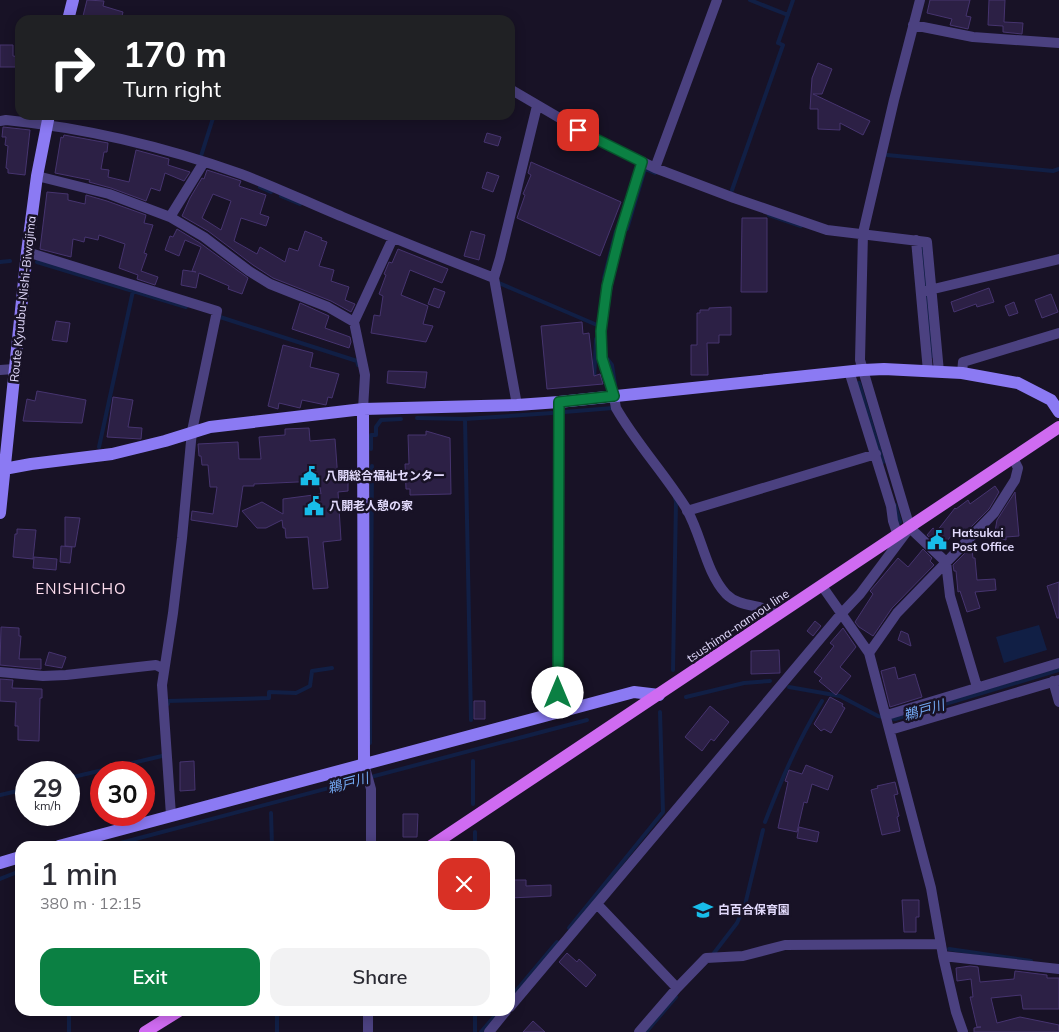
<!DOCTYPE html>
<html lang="en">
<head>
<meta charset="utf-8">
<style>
	body { margin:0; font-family:Mulish,"Noto Sans JP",sans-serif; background:#f2f2f3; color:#2b2b33; height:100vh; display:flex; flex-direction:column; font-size:19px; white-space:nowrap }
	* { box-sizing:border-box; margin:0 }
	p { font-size:16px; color:#7c7c81 }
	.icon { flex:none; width:28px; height:28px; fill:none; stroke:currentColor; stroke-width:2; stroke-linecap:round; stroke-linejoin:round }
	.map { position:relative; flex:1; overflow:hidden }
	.sheet { position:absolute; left:15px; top:841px; width:500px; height:175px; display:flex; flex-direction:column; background:#fff; border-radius:15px; box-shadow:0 2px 12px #0003 }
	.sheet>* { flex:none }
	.hud { position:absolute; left:15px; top:15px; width:500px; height:105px; border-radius:15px; box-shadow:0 2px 12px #0003; background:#202124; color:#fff; overflow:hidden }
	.speed { position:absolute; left:15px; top:761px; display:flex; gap:10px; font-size:25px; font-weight:700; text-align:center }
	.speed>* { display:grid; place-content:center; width:65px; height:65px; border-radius:50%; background:#fff; box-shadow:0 2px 12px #0003; line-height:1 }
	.speed small { font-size:12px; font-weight:400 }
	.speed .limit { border:8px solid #d22; background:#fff; color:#111 }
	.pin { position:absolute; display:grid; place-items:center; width:42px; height:42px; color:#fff; margin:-21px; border-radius:10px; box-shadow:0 2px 8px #0006 }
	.me { position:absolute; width:55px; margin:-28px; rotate:0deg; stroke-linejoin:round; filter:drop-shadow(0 0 4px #0008) }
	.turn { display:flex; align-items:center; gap:18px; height:105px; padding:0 25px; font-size:22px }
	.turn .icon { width:65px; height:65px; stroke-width:2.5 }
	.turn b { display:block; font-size:35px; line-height:42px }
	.round { display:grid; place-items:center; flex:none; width:52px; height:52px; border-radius:15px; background:#f2f2f3 }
	.headline { display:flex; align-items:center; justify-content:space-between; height:85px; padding:0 25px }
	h1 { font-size:30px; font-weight:600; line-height:38px }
	.button { display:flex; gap:10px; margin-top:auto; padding:10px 25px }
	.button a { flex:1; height:58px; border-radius:15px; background:#0b8043; color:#fff; font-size:20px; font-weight:600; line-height:58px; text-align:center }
	.button a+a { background:#f2f2f3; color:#2b2b33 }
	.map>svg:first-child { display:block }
</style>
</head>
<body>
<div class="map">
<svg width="1059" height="1032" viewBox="0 0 1059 1032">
	<rect width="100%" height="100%" fill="#181226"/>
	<!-- water -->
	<path fill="#111f45" d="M1039,625L1047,650L1004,663L996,637Z"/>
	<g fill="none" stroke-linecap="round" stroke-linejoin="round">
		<!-- stream -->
		<path stroke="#111f45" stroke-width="4" d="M750,0L788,15
			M887,155L1053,171L1059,169
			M201,156L214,115
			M260,187L271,192
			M732,190L783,45L778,43L793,0
			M281,196L300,204
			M769,215L801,226
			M627,229L645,169L655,173
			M922,246L926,287
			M0,262L10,261
			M37,262L186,307
			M604,278L616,231
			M499,283L597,325
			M926,294L932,356
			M220,317L357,361L358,365
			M605,356L612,365L615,384
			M594,380L596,339
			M859,383L883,462
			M564,412L613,408L614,410
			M417,418L465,419L552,413
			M465,419L471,720
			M99,447L133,291
			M371,449V435H376V427L381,420L401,419
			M895,505L900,522
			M673,670L676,501L675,498
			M789,687L840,696L878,716L895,719L1059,670
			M686,697L744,683L770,681
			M168,704V701L269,698V692L296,693L310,686L312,671L332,668
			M370,743L372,466
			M473,761V804
			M69,778L162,756
			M0,795L26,789
			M271,813L272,846
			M765,822C782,778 798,741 822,701
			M475,832V846
			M109,846L587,720
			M0,879L20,871
			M569,928L663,812L660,712
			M949,949L1031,961
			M714,953L737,923L745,905L763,830
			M510,998L557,942
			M277,1011V1032
			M475,1011V1032
			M69,1032V1011
			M481,1032L499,1011
			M646,1032L676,997"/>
	</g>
	<!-- building -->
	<path fill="#2c2045" stroke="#46346f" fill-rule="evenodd" d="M87,0L104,1L103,6L123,12L121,20H82Z
		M930,0H970L966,16L971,17L968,29L950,25L952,19L927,13Z
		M989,0H1005L1004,22L1023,23L1022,34L1003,32V26L988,25Z
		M0,45H13V56L20,57V67H0Z
		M818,63L832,69L822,94H813L870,121L863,135L840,123V130L818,129V109H810L812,78Z
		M3,127L30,130L25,175L8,173V169L6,168L8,146L5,145L6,137H2Z
		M487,133L501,137L498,146L484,142Z
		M64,135L108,143L107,152H104L101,169L109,170L108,177L129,182L136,150L169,159L168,165L190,172L184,181L165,173L160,191L151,188L146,201L111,188L89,182L90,180L55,173L61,137L63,138Z
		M531,162L621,202L600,256L517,218L525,195L523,194L531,175L528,173Z
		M207,170L241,181L239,186L266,195L260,214L269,217L266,226L241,218L234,241L257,254L260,247L285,262L289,248L298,251L305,231L322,238L321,240L327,242L319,266L334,270L331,281L349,287L345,300L355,304L351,312L331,301L273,278L253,265L208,231L182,216L190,198L202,178L204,179ZM213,194L231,201L221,230L202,218Z
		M487,172L499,176L493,192L482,188Z
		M47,192L68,194V200L85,204L86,195L107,201L146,215L144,223L153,225L144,253L147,254L141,271L158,277L155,285L137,279L138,275L119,268L125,244L99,235L98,240L85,237L84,242L73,239L71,257L40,249Z
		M742,218H767V292H741Z
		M177,229L200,243L248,278L242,294L228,289L229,286L199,273L196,288L181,285L183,270L196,272L192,271L201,247L185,240L179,256L165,250L170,236L173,237Z
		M471,231L485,235L479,260L464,256Z
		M398,249L448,269L442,283L410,270L401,295L428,306L423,324L433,326L426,342L371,333L374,315L380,316L383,296L379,294L386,275L384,274L389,262L392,263Z
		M434,288L445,292L439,308L428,304Z
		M989,288L994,302L977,307L976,304L954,312L951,302Z
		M1051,294L1058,312L1042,318L1035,300Z
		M1014,302L1018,313L1009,316L1005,306Z
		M300,303L329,316L325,328L350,337L351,342L349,348L292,329Z
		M731,307V335H719V343H707L708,375H691V345H697V313H700V310H709V308Z
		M56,321L70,323L67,342L52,340Z
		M582,322L583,334L589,333L594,376L600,374L603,384L547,389L541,326Z
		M283,345L313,353L310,367L339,374L332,398L328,397L326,405L302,400L300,408L279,403L278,409L268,406Z
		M388,371L427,372L425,388L387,383Z
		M37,391L86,400L82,423L23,421L27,399L35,401Z
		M113,397L133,400L128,427L142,428L141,439L107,437Z
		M309,428L310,441L335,439L338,480H348V491L338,492L341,540L323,542L328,588L313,589L308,537L286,538L285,528H283L282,520L266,528H257L242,511L262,502L283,514V499L321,494L319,481L254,484V486H243L237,527L191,520L192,511L213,514L217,487H210L208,465H202L201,456H199L198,444L238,442L239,459H261L259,437L285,435V429Z
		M426,431L450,438L451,494L410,495V489H406L405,464H409L408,435H426Z
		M995,486L999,492L989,509L964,534L957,529L941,548L927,535L933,528L937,531L955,508L956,509L968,500L970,504Z
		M1015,492L1019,536L1006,537V540L994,537L997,520Z
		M65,517L80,518L75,547L65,546Z
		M17,529L36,530L33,559L13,557L15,534H17Z
		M61,546L72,547L70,563L60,562Z
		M923,549L932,558L930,561L934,565L892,608L873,636L859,627L855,622L873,594L870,591L877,583L898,558L908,567Z
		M968,550H972L973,558H975L977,580L995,579L996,590L975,592L980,608L967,612L960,591L958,592L956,571H954L953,565Z
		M34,557L57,559L56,570L33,568Z
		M1059,582V618H1057L1047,586Z
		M815,621L821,626L813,636L807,631Z
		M1,627L19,628V636H21L19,659H41V669L0,665Z
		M843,628L856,647L840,667L851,676L836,695L819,681L822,678L814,672L834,646L830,643Z
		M901,631L908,634L911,646L898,640Z
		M779,650L780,673L751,674V651Z
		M49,652L66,657L62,668L45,665Z
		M895,667L898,679L915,674L922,697L890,707L881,671Z
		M0,679L13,680L12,688L42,689V698H40L39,741L18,740V726H15L16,702L0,701Z
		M830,697L843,704L842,706L845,708L831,733L824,729L821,731L814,724Z
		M474,701H485V719H474Z
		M710,706L729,722L714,741L711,739L702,751L685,737Z
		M194,761L195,790L180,791V762Z
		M806,765L833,776L828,790L812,784L807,803L804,802L797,832L778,828L788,782L785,781L789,770L802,774Z
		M895,782L898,794L894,795L899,816L897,817L900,831L882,835L871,790L878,788L877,786Z
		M403,814H418L417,837H403Z
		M799,827L819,832L817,842L797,838Z
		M510,880H526V886L551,885V896L510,898Z
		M902,900H919V917H916V932H904Z
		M567,953L577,962L579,959L596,975L586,987L559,962Z
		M970,966L978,967L980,982L1014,979L1015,971L1047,975V978H1059V1009H1023L1021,995L991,998L997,1023L1020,1017L1059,1025V1032H974V1028L981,1027H977L970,997H973L971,979L957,981L956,968Z
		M533,1021L545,1032H523Z"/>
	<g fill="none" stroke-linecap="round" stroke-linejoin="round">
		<!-- street -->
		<path stroke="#4b4180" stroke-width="10" d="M920,0L894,100L863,233L860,360L910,528L946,562L950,596L977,687
			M913,25L973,37L1059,43
			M510,89L592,137L655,168L734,198L827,230L927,242L939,372
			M0,121L6,120C86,128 165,147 241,174C276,187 309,203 343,217C393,238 443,258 494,278L517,405
			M642,162C627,210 610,259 604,310C602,322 600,333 601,345C602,366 613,386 616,408C636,443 665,474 686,508C702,535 705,571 726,594C741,609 763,603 778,615
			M655,168L717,0
			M37,176L109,194L170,217L204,237L249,271L270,284L328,307L354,322
			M170,217L204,162
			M916,240L928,371
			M27,252L217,311L192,431L182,538L173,613L162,685L171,815
			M494,278L500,258L537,106
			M921,292L1059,259
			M0,370L14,369
			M849,371L891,506L893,521L898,536
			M962,373L963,362L1059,333
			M363,409L365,375L354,322L393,238
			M687,511L876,454
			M822,586L869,653L931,888L943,956L956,1012L963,1032
			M869,653L897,613L994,513L1015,480L1018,468L1013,458
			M0,672L43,676L66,675L156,665L164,669
			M1053,681L1059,702
			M558,712L559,402
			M887,715L1059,663
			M890,730L1059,680
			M364,764L371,789V846
			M597,904L677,988
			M943,956L1059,969
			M510,1007L841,614L860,594L908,530
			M368,1032V1011
			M489,1032L506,1011
			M639,1032L677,988L706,958L743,956L785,945L941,944"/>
		<!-- secondary -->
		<path stroke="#8b7af3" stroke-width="12" d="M68,20L73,0
			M363,409L364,764
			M4,469L31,464L112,454L165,441L210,427L363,409L517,405L559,402L863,370L884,369L962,373L1018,383L1051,400L1059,412
			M0,513L27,252L37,176L49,115
			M59,846L634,692L659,695
			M0,863L20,857"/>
		<!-- primary -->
		<path stroke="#cf6bf1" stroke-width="12" d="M431,846L1059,427
			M145,1032L179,1011"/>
	</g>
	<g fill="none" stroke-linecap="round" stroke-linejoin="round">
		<defs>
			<path id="route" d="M558,693L559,402L614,396L602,358L601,331L607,286L621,230L642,162L578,130"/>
		</defs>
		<!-- route casing -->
		<use href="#route" stroke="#07532c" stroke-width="12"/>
		<!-- route -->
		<use href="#route" stroke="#0b8043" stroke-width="9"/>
	</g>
	<!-- icons -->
	<defs>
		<symbol id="civic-bare" viewBox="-9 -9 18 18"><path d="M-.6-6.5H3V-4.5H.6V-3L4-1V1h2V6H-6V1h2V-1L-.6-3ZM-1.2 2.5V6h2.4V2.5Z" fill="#18bce9" stroke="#181226" stroke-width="2.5" paint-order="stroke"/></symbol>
		<symbol id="school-bare" viewBox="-9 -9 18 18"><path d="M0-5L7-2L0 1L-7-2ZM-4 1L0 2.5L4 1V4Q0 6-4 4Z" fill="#18bce9" stroke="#181226" stroke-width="2.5" paint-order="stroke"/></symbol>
	</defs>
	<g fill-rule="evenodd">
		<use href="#civic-bare" x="296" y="462" width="28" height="28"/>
		<use href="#civic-bare" x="300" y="492" width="28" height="28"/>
		<use href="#civic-bare" x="923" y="526" width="28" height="28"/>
		<use href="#school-bare" x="689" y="896" width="28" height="28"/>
	</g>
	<g text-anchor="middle" stroke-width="5" stroke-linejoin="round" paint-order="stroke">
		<!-- street labels -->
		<g font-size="12" fill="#e2dafc" stroke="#181226">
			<text transform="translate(23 299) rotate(-84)" y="4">Route Kyuubu-Nishi-Biwajima</text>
			<text transform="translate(738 626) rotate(-34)" y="4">tsushima-nannou line</text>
		</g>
		<!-- poi labels -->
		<g font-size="12" font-weight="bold" fill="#e2dafc" stroke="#181226" text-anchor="start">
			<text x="325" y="480">八開総合福祉センター</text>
			<text x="329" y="510">八開老人憩の家</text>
			<text x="952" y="537">Hatsukai<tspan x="952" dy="14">Post Office</tspan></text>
			<text x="718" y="914">白百合保育園</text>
		</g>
		<!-- water labels -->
		<g font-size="14" font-style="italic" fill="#72a8f2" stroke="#181226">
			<text transform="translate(924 710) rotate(-16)" y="5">鵜戸川</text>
			<text transform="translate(348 783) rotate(-15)" y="5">鵜戸川</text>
		</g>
		<!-- quarter labels -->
		<g font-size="15" letter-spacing="1" fill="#fcdced" stroke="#181226">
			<text x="81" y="594">ENISHICHO</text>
		</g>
	</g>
</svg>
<div class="speed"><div>29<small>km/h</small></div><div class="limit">30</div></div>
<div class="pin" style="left:578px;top:130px;background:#d93025"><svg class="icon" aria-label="arrive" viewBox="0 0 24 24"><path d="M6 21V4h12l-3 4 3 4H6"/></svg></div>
<svg class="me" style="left:558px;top:693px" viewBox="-20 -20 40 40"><circle r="19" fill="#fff"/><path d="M0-13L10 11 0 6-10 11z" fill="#0b8043"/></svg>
<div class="hud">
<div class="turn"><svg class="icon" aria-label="right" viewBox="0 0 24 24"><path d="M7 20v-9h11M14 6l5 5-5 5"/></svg><div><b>170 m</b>Turn right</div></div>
</div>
<section class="sheet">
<div class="headline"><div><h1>1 min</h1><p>380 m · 12:15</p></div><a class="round" style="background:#d93025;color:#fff"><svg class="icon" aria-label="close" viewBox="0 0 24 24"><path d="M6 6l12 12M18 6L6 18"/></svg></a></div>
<div class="button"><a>Exit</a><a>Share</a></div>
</section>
</div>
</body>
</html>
